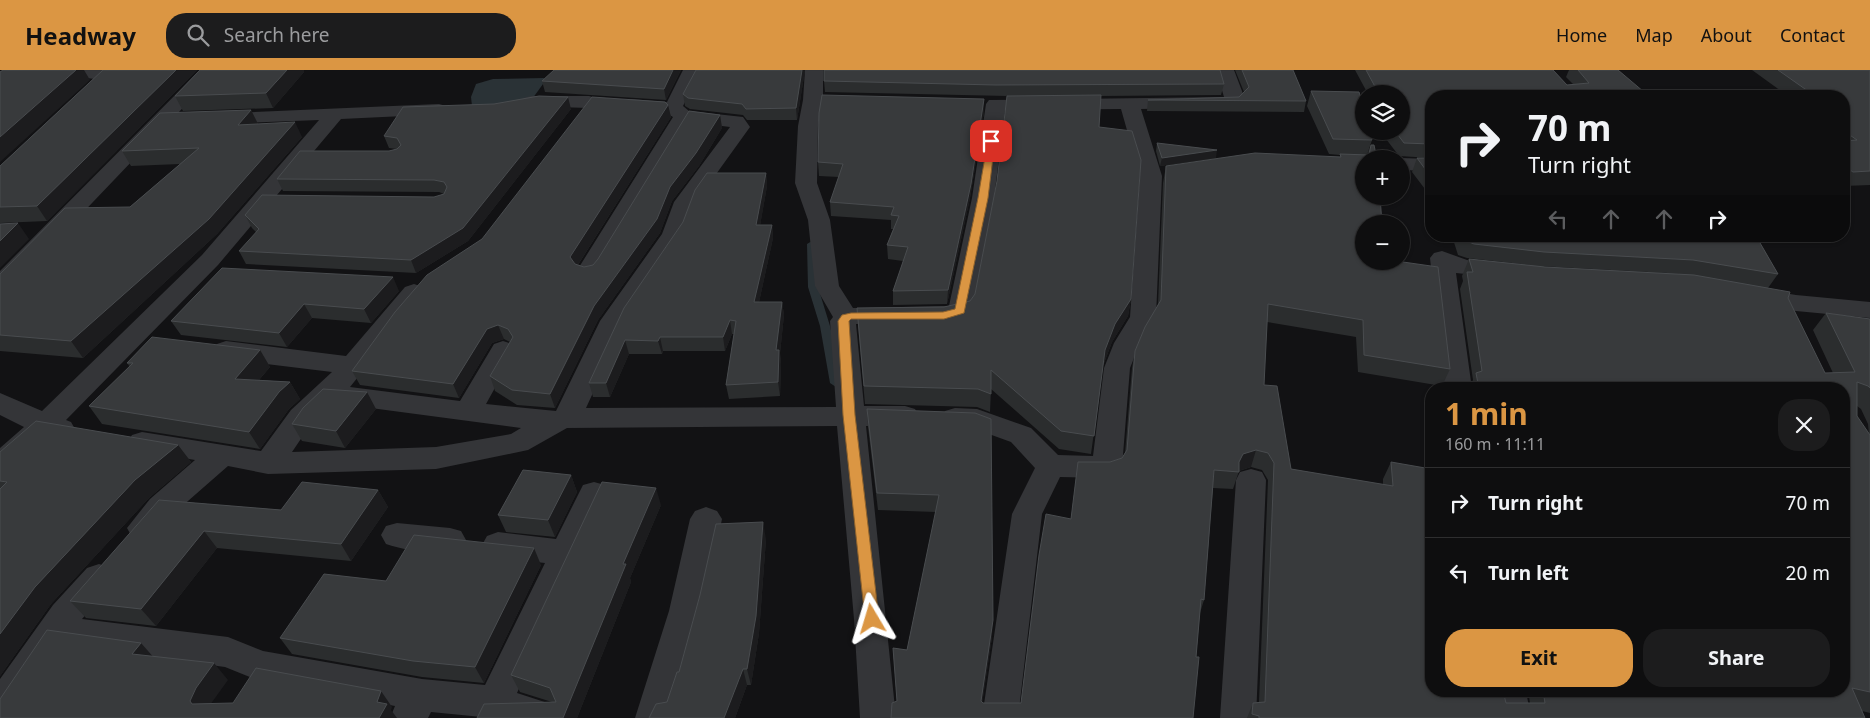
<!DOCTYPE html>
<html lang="en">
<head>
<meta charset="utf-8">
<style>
	body { margin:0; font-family:"Noto Sans",sans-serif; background:#1c1c1d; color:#f1f3f6; height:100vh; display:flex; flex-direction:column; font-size:19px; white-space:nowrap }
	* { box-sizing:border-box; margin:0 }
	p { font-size:16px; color:#9b9c9e }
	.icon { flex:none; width:28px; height:28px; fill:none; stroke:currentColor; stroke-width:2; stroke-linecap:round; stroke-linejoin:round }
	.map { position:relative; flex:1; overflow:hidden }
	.sheet { position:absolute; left:1425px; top:312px; width:425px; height:315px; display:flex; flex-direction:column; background:#0e0e0f; border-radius:20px; box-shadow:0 1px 4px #0004,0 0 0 1px #2e2e2f }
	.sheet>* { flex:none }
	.banner { position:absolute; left:1425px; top:20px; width:425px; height:152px; border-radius:20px; box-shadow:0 1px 4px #0004,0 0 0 1px #2e2e2f; background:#0e0e0f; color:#f1f3f6; overflow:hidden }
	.fabs { position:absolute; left:1355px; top:15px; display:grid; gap:10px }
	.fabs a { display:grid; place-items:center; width:55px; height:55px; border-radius:50%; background:#0e0e0f; box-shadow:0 1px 4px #0004,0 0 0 1px #2e2e2f; font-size:25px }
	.pin { position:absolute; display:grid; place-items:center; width:42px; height:42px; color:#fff; margin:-21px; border-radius:10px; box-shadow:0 2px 8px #0006 }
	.me { position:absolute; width:55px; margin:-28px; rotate:353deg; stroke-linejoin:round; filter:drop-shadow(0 0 4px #0008) }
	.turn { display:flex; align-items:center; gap:18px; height:105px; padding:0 20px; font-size:22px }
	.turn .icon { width:65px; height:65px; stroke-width:2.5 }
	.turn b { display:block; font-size:35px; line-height:42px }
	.lanes { display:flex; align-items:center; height:48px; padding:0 20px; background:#0003; justify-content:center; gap:25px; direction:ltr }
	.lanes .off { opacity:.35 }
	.round { display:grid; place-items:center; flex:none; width:52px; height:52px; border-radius:20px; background:#1c1c1d }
	.overview { display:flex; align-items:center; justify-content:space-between; height:85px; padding:0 20px }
	h1 { font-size:30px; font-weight:700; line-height:38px; color:#db9643 }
	.cta { display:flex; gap:10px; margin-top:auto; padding:10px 20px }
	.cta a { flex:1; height:58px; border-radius:20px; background:#db9643; color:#111; font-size:20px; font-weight:700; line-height:58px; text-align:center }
	.cta a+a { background:#1c1c1d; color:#f1f3f6 }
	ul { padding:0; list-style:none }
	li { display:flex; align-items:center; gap:15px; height:70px; padding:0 20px; border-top:1px solid #2e2e2f }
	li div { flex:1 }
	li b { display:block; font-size:19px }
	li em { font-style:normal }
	header { display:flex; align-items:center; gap:30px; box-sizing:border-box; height:70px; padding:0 25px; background:#db9643; color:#111 }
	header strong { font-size:24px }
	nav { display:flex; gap:28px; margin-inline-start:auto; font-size:18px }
	.search { width:350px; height:45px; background:#1c1c1d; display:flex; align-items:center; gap:12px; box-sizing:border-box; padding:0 18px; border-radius:20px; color:#9b9c9e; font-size:19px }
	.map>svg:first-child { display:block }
</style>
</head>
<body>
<header>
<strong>Headway</strong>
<div class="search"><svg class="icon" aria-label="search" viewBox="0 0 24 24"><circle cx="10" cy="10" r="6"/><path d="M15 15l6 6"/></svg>Search here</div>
<nav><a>Home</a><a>Map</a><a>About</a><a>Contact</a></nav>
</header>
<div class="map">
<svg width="1870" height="648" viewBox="0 0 1870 648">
	<rect width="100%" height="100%" fill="#121214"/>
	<!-- water -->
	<path fill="#2a3236" d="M544,8L543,14L530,32L472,36L471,27L476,14L493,9Z"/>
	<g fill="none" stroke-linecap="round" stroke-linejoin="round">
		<!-- stream -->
		<path fill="#2a3236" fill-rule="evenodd" d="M812,171L817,174L818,217L830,256L842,313L836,317L830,313L820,256L808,217L807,174Z"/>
		<!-- minor -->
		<path fill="#343538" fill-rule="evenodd" d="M46,0H110L113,10C105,22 92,37 77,33L74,29L95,9L49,4Z
			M200,0H219L9,220L0,222V201Z
			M683,0H701L683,36L689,41L743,47L750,57L696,132L684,164L626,251L586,338L836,337L830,251L833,247L815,216L808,150L795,113L798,56L803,30L805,0H823V30L818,56L817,113L830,150L839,216L853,238L949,236L972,128L986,34L989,30L1224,27L1216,0H1234L1245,29L1235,37L1141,39L1162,106L1156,247L1140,273L1130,298L1122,397L1117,405L1107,408L1060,407L1042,444L1018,648H982L1012,444L1035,398L1011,372L975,359L945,355L941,348L945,341L955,338L977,339L1031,358L1058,385L1093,386L1104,298L1114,273L1130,247L1140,106L1121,39L1005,40L994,128L973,241L969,247L944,253L856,254L864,336H905L915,339L919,346L915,353L905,356H866L896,648H860L854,549L837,356L567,358L528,380L436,399L268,404L228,396L172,445L154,467L143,470L132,467L127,458L150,429L195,390L132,379L128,372L132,365L142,362L261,381L291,340L332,302L226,289L217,286L213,280L217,274L226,271L346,286L405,217L414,214L423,217L426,222L350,317L460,331L494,274L503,271L512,274L516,280L486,334L556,341L600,251L662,164L674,132L730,57L690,52L596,207L588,209L580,207L576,202L673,47C661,38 639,43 624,39L621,35L624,31L631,29L667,32ZM333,333L521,358L511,364L436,377L292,382L311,354Z
			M531,26H589L596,28L599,32L596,36L589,38L524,36L521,32L524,28Z
			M439,34L446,36L449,40L446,44L341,49L218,195L66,350L71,352L75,359L71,366L61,369L50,366L10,402L0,405V378L24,357L0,345V323L42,341L202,185L319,50L217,54L210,52L207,48L210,44Z
			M1401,88L1431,89V101L1401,100V89H1397Z
			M1442,181L1467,190L1512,196L1516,201L1512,206L1504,208L1456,203L1472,319H1444L1430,188L1434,183Z
			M1755,218L1796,225L1870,232V248L1796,241L1746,231L1743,226L1746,221Z
			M1251,399L1262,402L1266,410L1256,648H1220L1236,410L1240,402Z
			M594,412L605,415L609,423L517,623L557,636L562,648H492L431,642L428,648H390L395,636L260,611L225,597L63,575L15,648H0V609L53,535L87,498L99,494L111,498L115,507L111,516L82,549L228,567L263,581L422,609L485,615L545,493L498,488L487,484L482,475L487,466L498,462L556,469L583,415Z
			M706,437L717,441L722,449L703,541L671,648H635L669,541L690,449L695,441Z
			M397,453L450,458L461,461L466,470L461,479C440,486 407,481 386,474L381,465L386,456Z
			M1490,621H1526L1531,648H1495Z"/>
	</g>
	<!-- wall -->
	<path fill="#2b2d2e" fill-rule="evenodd" d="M103,0H197L47,151L0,153V96Z
		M200,0H304V2L273,38L183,41L175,26Z
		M681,0L666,30L545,22L542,11Z
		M696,0H805L797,50H747L743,45L690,39L685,36L683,24Z
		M1235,0H1293L1306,31L1304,42L1147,41L1148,30L1239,27L1244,22Z
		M1355,0H1553L1567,15L1573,14L1566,7L1569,0H1618L1648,26H1431V88L1399,86L1380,61H1401V24H1368Z
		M1752,0H1870V115L1844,116V26H1788Z
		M824,11L1224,14L1221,25L1101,26L1099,57L1131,229L1128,246L1112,272L1103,296L1091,384L1059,379L991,319L990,342L977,337L865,334L858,256L970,231L975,224L997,111L1007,26L825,22Z
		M1311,21L1362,33L1364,28V61L1372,70L1367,85L1371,75L1364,126H1382L1381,130L1364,154L1450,299L1442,316L1358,302L1356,267L1267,252L1264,315L1291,399L1383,415V409L1391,392L1506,633H1530L1528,621H1844V319H1469L1473,310L1460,219L1463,211L1462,206L1469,189L1530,195L1467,188L1458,185L1452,166H1756L1778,204L1768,218L1788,228L1825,303H1833L1813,260L1826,243L1870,249V643L1862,641L1865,648H1247L1253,633L1259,632L1268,410L1262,400L1251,397L1239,401L1233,419L1213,418L1204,530L1200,543L1196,587L1193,648L897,631L893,578L907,580L936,442L878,440L868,357L867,339L975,343L992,567L982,633H1021L1071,449L1078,392H1110L1122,388L1125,383L1132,298L1135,281L1158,234L1163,113L1166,96L1340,87V85L1329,84L1307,36ZM1538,196L1686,204L1545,197ZM1857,336L1861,339L1868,354L1869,364L1857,346Z
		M984,29V42L970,128L947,234L893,235V221L903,191L888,189L887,175L893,159H891V150L831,146L830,132L839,107L819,106L818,92Z
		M668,35L671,47L578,195L584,197L593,195L720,45L722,58L699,96L672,131L660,163L598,250L555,338L517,335L495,321L490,306L510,272L504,269L492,273L459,328L360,315L352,301L482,169Z
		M571,39L468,171L416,203L246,194L239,181L257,163L252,158L245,145L434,127L444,124L439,122L283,121L277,109L397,79L389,78L384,66Z
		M251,40L258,54L302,67L217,164L83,288L0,281V204L130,137L180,94L131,96L122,81Z
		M1157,73L1216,88L1160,96L1156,81Z
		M1417,88L1431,89V127L1412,102Z
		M766,103L767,116L760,155H772L773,168L759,232H782L784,245L780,283L781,294L780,326L729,329L726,315L734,264H732L725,281H663L662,284H629L610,327H593L589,313Z
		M399,221L371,253L312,248L287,277L181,265L171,251Z
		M260,280L270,297L259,310L290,312L300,329L289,339L260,379L102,354L89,336L130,297L127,293Z
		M376,339L345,378L302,371L292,354Z
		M178,375L191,392L149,428L51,534L0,606V382Z
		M571,405L577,422L555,467L506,462L498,445Z
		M378,420L388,437L351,491L217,478L156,556L86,548L70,531L159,430L281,440Z
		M661,435L630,508L631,512L577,648L552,632L520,622L511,605Z
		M766,469L759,563L751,615H747L735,648H649L667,632L679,602Z
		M541,495L484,613L422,607L292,584L280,568L386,511Z"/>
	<!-- shaded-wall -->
	<path fill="#1c1c1e" d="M76,0H84L90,10L0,92V67Z
		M176,0H197L47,151L37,136Z
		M287,0H304V2L273,38L266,23Z
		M673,0H681L666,30L664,19Z
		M802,0H805L797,50L796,38Z
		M568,27L571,39L468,171L416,203L411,190Z
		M984,29V42L970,128L947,234L948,220Z
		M668,35L671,47L574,201L570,187Z
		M251,40L258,54L238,55Z
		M720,45L722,58L699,96L672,131L660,163L598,250L555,338L550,324L594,236L670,117Z
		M295,52L302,67L217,164L83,288L71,271Z
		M1217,80L1216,88L1160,96L1162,88Z
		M766,103L767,116L758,168L756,155Z
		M18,153L29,169L0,198V171Z
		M772,155L773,168L756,246L754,232Z
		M393,207L399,221L371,253L364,239Z
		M1131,229L1128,246L1112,272L1102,298L1105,280L1115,254Z
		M782,232L784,245L780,283L781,294L780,326L778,312L776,280Z
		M304,234L312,248L287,277L279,263Z
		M730,250L732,264L725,281L723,267Z
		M498,255L504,269L492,273L459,328L453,314L487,259Z
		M660,267L663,281L662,284L658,271Z
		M625,270L629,284L610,327L606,313Z
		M260,280L270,297L245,326L235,309Z
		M290,312L300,329L289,339L260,379L249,362L279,322Z
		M367,322L376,339L345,378L336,361Z
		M178,375L191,392L149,428L51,534L0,606V564L35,517L135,410Z
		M1256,380L1251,397L1238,401L1239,392L1243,384Z
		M571,405L577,422L555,467L548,450Z
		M656,418L661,435L630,508L631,512L577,648H563L623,494Z
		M378,420L388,437L351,491L341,474Z
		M763,452L766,469L759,563L751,615L747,599Z
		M204,461L217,478L156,556L141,539Z
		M534,478L541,495L484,613L475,597Z
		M993,550L992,567L980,648L981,631Z
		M141,573L156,590L132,584Z
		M214,593L228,610L210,635L192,634L190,631L196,618Z
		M743,599L747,615L735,648H724Z
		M381,621L392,637L391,640L397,648H379L377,632Z"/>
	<!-- building -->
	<path fill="#383a3c" stroke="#494c4f" d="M3,0H76L0,67V2Z
		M103,0H176L37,136L0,137V96Z
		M200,0H287L266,23L175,26Z
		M554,0H673L664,19L542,11Z
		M696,0H802L796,38L746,39L742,34L688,28L683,24Z
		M824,0H1220L1224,14L996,15L824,11Z
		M1242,0H1293L1306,31L1148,30L1239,27L1249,17Z
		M1366,0H1553L1567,15L1589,13L1578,0H1618L1644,22L1648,26H1431V74L1404,73L1395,61H1401V24H1379Z
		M1778,0H1870V101L1853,102L1844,96V71L1857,70L1844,61V26H1815Z
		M1311,21L1359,22L1364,39V61H1370L1372,70L1333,69Z
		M822,25L984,29L971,114L948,220L893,221L908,177L887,175L899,146L891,145L894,137L830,132L843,94L818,92L819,43Z
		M1101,25L1099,57L1132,61L1141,90L1131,229L1115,254L1105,280L1094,366L1061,361L991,300V324L978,319L864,316L857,238L944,237L970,231L975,224L997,111L1007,26Z
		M539,26L568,27L463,158L411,190L239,181L259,159L245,145L262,125L434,127L444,124L447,117L444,112L434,110L277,109L300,81H389L397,79L401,75L397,68L384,66L403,37L494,34Z
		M592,27L665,32L668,35L570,187L575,194L584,197L593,195L598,189L689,41L720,45L696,83L670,117L657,149L594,236L550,324L512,320L490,306L513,267L508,259L498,255L487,259L453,314L352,301L395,242L427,205L482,169Z
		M251,40L238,55L295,52L209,149L71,271L0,265V204L65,138L130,137L199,78L122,81L160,43Z
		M1157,73L1217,80L1162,88Z
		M1371,75H1374L1377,89H1364V126H1380L1382,154H1364V191H1396L1438,197L1450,299L1364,285L1363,250L1268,234L1264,315L1277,316L1291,399L1393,416L1391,392L1431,399V621H1503L1506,633H1545L1543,621H1844V319H1479L1476,303L1482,301L1467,202H1473L1469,189L1545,197L1694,205L1790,222L1788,228L1825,303L1855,302L1826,243L1870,249V318L1868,316L1857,312V346L1870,365V622L1852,618L1865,648H1259V646L1252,644L1253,633L1265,632L1274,393L1268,383L1256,380L1243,384L1239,392V402L1214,400L1204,530L1201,529L1196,587H1199L1193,648H891L892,633L897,631L893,578L907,580L939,425L877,423L867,339L975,343L991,349L993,550L981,631L983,633H1021L1039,485L1046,444L1071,449L1078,392H1110L1122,388L1127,380L1135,281L1145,257L1161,230L1166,96L1255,83L1341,87L1340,84L1369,85Z
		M1417,88H1431V107Z
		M707,103H766L756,155H772L754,232H782L776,280H779L778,312L726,315L736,251L730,250L723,267H660L658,271L625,270L606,313H589L624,238L683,152L695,120Z
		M18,153L0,171V154Z
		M1462,166H1756L1778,204L1693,190L1544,182L1474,174L1464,170Z
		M222,198L393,207L364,239L304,234L279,263L171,251Z
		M152,267L260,280L235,309L290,312L279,322L249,362L89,336L133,293H127Z
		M323,319L367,322L336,361L292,354L303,338Z
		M36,351L178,375L135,410L35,517L0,564V419L7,412L0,411V382Z
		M523,400L571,405L548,450L498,445Z
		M302,412L378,420L341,474L204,461L141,539L70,531L159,430L281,440Z
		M602,412L656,418L623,494H626L563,648H477L484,634L556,632L550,618L511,605Z
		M763,452L756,546L747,599H743L724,648H649L656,634L667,632L677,602H679L700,525L716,454Z
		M414,465L534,478L475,597L413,591L280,568L324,504L386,511Z
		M47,560L141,573L132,584L214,593L196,618L190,631L192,634L233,633L256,598L381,621L377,632L387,634L379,648H0V629Z"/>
	<!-- route -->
	<path fill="#db9643" stroke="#8e622c" d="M988,69L995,71L988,128L964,243L944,249H851L849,251L855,345L879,549L877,553H867L865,549L843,345L838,251L842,245L851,243L943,242L955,239L978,128Z"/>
</svg>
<div class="fabs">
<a><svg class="icon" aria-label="layers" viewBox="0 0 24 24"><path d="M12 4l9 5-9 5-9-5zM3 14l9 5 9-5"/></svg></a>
<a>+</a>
<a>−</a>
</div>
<div class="pin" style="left:991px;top:71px;background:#d93025"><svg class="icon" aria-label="arrive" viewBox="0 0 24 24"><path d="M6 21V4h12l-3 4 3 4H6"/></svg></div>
<svg class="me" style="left:872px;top:549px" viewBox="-20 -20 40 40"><path d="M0-17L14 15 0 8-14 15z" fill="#db9643" stroke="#fff" stroke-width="4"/></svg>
<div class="banner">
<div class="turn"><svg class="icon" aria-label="right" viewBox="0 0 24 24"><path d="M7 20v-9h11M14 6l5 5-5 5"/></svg><div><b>70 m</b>Turn right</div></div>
<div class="lanes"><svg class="icon off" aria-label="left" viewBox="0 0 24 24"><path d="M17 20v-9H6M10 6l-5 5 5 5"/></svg><svg class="icon off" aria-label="ahead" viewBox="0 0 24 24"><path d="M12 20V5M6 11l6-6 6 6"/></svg><svg class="icon off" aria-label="ahead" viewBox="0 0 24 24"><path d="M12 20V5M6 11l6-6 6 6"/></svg><svg class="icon" aria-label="right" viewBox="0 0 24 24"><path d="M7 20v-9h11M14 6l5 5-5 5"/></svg></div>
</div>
<section class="sheet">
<div class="overview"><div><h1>1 min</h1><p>160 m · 11:11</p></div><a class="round"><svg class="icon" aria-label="close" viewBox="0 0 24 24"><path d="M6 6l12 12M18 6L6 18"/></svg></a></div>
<ul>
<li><svg class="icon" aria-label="right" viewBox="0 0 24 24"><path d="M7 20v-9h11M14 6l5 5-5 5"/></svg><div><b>Turn right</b></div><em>70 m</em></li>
<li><svg class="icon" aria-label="left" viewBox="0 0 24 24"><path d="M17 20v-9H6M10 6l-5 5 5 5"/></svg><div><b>Turn left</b></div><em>20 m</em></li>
</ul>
<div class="cta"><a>Exit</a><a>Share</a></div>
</section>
</div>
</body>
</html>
